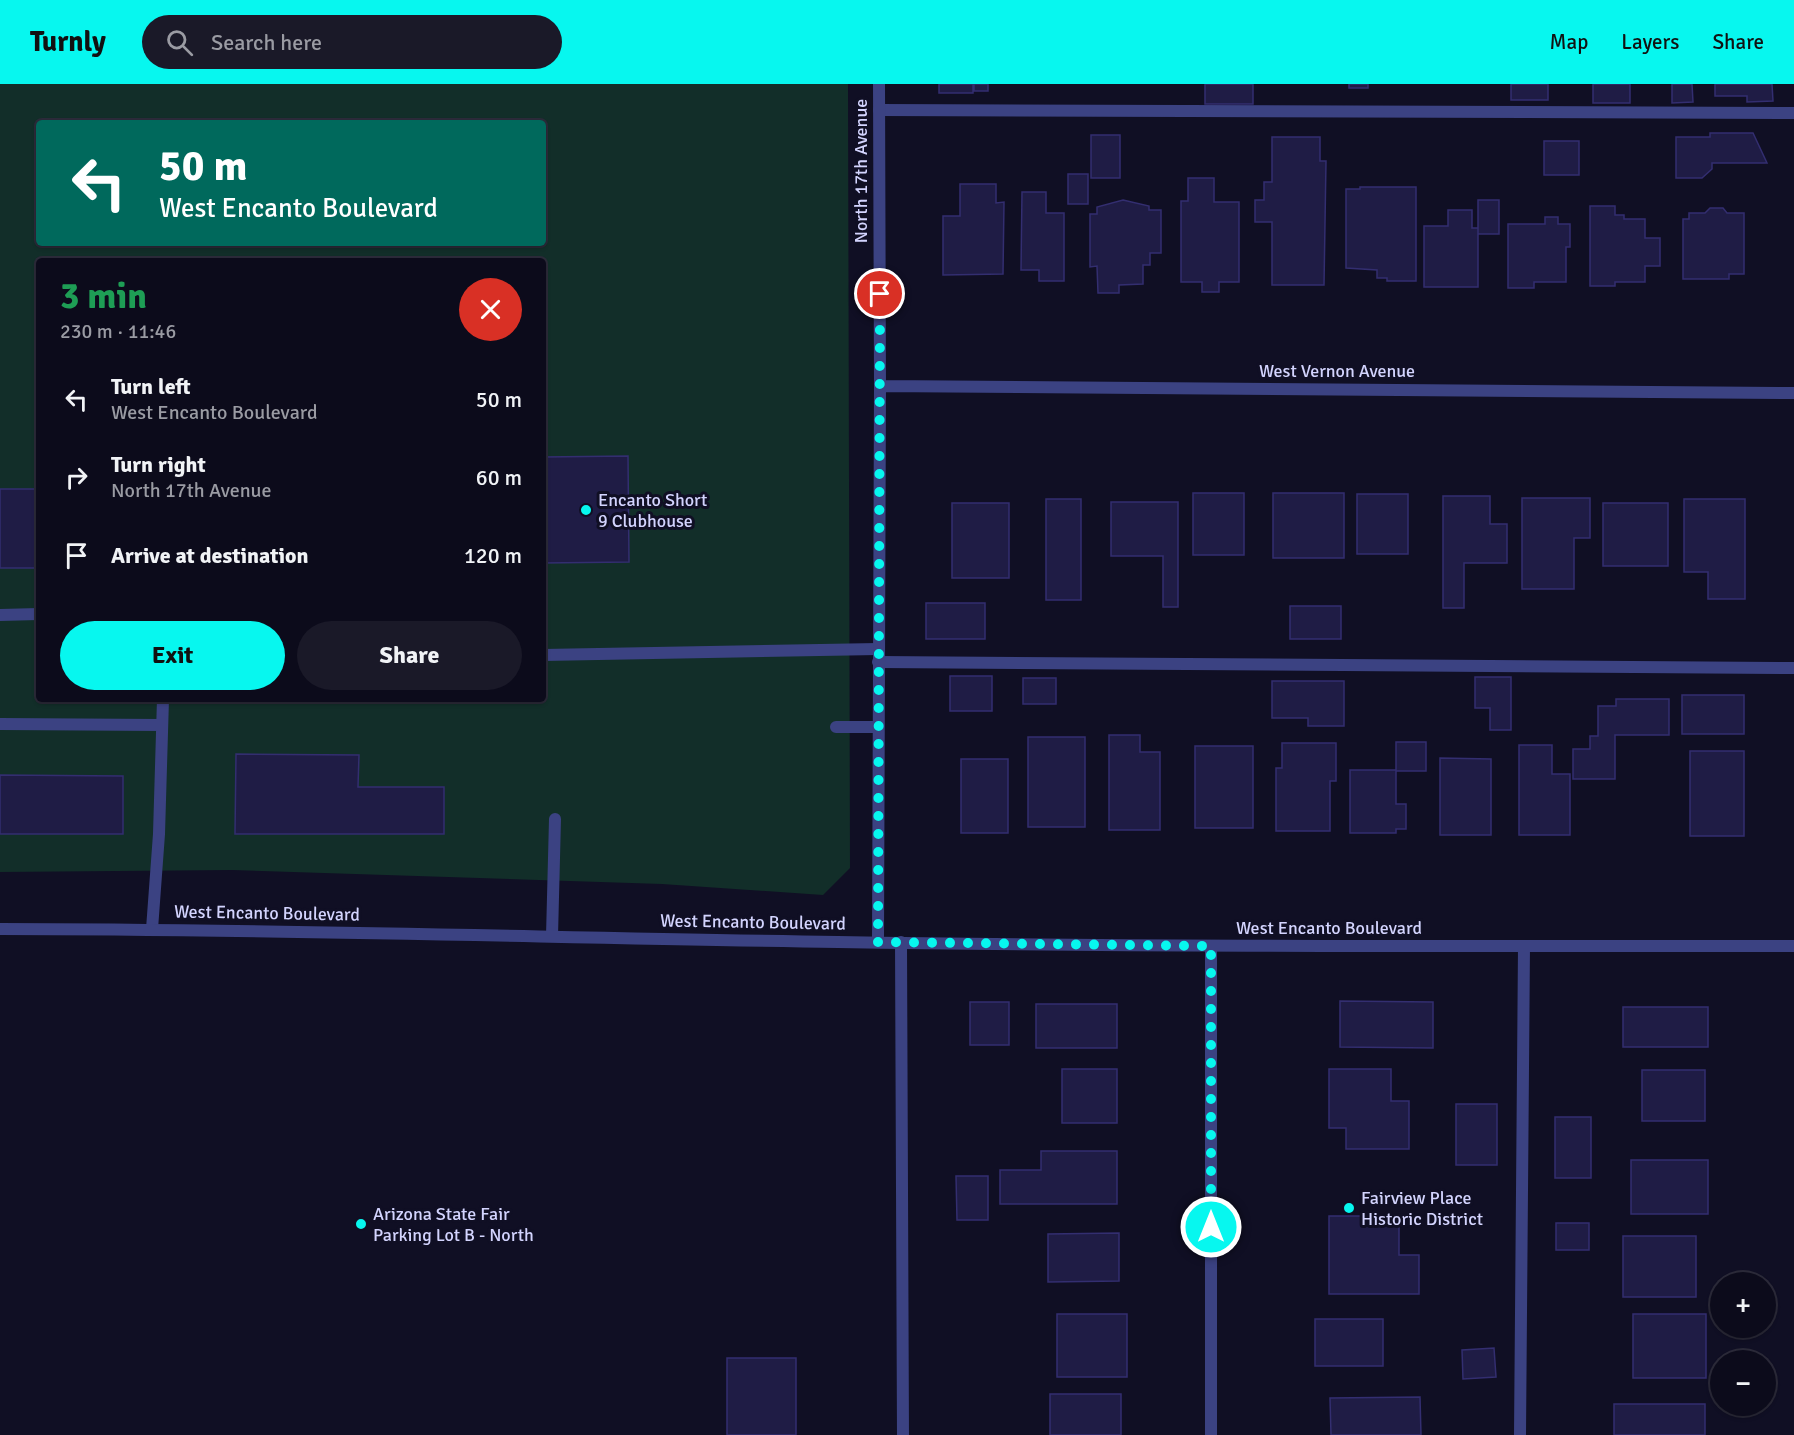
<!DOCTYPE html>
<html lang="en">
<head>
<meta charset="utf-8">
<style>
	body { margin:0; font-family:Signika,sans-serif; background:#1a1928; color:#f1f3f6; height:100vh; display:flex; flex-direction:column; font-size:22px; white-space:nowrap }
	* { box-sizing:border-box; margin:0 }
	p { font-size:20px; color:#9a9ba3 }
	.icon { flex:none; width:33px; height:33px; fill:none; stroke:currentColor; stroke-width:2; stroke-linecap:round; stroke-linejoin:round }
	.map { position:relative; flex:1; overflow:hidden }
	.drawer { position:absolute; left:36px; top:174px; width:510px; height:444px; display:flex; flex-direction:column; background:#0c0b1b; border-radius:6px; box-shadow:0 2px 4px #0004,0 0 0 2px #2c2b3a }
	.drawer>* { flex:none }
	.banner { position:absolute; left:36px; top:36px; width:510px; height:126px; border-radius:6px; box-shadow:0 2px 4px #0004,0 0 0 2px #2c2b3a; background:#00695c; color:#fff; overflow:hidden }
	.fabs { position:absolute; left:1710px; top:1188px; display:grid; gap:12px }
	.fabs a { display:grid; place-items:center; width:66px; height:66px; border-radius:50%; background:#0c0b1b; box-shadow:0 2px 4px #0004,0 0 0 2px #2c2b3a; font-size:30px }
	.pin { position:absolute; display:grid; place-items:center; width:51px; height:51px; color:#fff; margin:-26px; border:3px solid #fff; border-radius:50%; box-shadow:0 2px 6px #0007 }
	.me { position:absolute; width:66px; margin:-33px; rotate:0deg; stroke-linejoin:round; filter:drop-shadow(0 0 4px #0008) }
	.turn { display:flex; align-items:center; gap:21px; height:126px; padding:0 24px; font-size:27px }
	.turn .icon { width:78px; height:78px; stroke-width:2.5 }
	.turn b { display:block; font-size:42px; line-height:51px }
	.round { display:grid; place-items:center; flex:none; width:63px; height:63px; border-radius:32px; background:#1a1928 }
	.overview { display:flex; align-items:center; justify-content:space-between; height:102px; padding:0 24px }
	h1 { font-size:36px; font-weight:800; line-height:45px; color:#1e9e55 }
	.cta { display:flex; gap:12px; margin-top:auto; padding:12px 24px }
	.cta a { flex:1; height:69px; border-radius:36px; background:#07f7ef; color:#111; font-size:24px; font-weight:800; line-height:69px; text-align:center }
	.cta a+a { background:#1a1928; color:#f1f3f6 }
	ul { padding:0; list-style:none }
	li { display:flex; align-items:center; gap:18px; height:78px; padding:0 24px }
	li div { flex:1 }
	li b { display:block; font-size:22px }
	li em { font-style:normal }
	header { display:flex; align-items:center; gap:36px; box-sizing:border-box; height:84px; padding:0 30px; background:#07f7ef; color:#111 }
	header strong { font-size:28px }
	nav { display:flex; gap:33px; margin-inline-start:auto; font-size:21px }
	.search { width:420px; height:54px; background:#1a1928; display:flex; align-items:center; gap:15px; box-sizing:border-box; padding:0 21px; border-radius:33px; color:#9a9ba3; font-size:22px }
	.map>svg:first-child { display:block }
</style>
</head>
<body>
<header>
<strong>Turnly</strong>
<div class="search"><svg class="icon" aria-label="search" viewBox="0 0 24 24"><circle cx="10" cy="10" r="6"/><path d="M15 15l6 6"/></svg>Search here</div>
<nav><a>Map</a><a>Layers</a><a>Share</a></nav>
</header>
<div class="map">
<svg width="1794" height="1351" viewBox="0 0 1794 1351">
	<rect width="100%" height="100%" fill="#100f24"/>
	<!-- green -->
	<path fill="#122e29" fill-rule="evenodd" d="M0,0H848L850,784L823,811L662,800L232,786L0,788ZM39,39H543V159H39ZM39,177H543V615H39Z"/>
	<!-- building -->
	<path fill="#1f1c45" stroke="#332e70" stroke-width="1.5" d="M939,0H973V9H939Z
		M974,0H988V7H974Z
		M1205,0H1253V20H1205Z
		M1349,0H1368V4H1349Z
		M1511,0H1548V16H1511Z
		M1593,0H1630V19H1593Z
		M1672,0H1692L1693,18L1672,19Z
		M1715,0H1772L1773,17L1747,18V12H1715Z
		M1710,49H1753L1767,79H1712V85L1702,94H1676V53H1710Z
		M1091,51H1120V94H1091Z
		M1272,53H1320V77H1326L1324,201H1272V138H1255V116H1264V98H1272Z
		M1544,57H1579V91H1544Z
		M1068,90H1088V120H1068Z
		M1188,94H1214V118H1239V198H1219V208H1202V198H1181V117H1188Z
		M960,100H996V119L1004,118L1003,190L943,191V132H960Z
		M1360,103H1416V197H1387V194H1377V186L1346,184V105H1360Z
		M1022,108H1046V129H1064V197H1039V186H1021Z
		M1123,116L1149,122V126H1161V169H1150V181H1143V200L1119,201V209H1098L1097,182L1090,183V130H1097V123Z
		M1478,116H1499V150H1478Z
		M1590,122H1615V131H1624V135H1645V154H1660V182H1645V198H1615V202H1590Z
		M1710,124H1723L1727,129H1744V190H1729V195H1683V135H1689V129H1705Z
		M1448,126H1472V144H1478V203H1424V142H1448Z
		M1545,133H1558V140H1570V163H1566V198H1534V204H1508V140H1545Z
		M628,372L629,478L543,479V373Z
		M0,405H39V484H0Z
		M1193,409H1244V471H1193Z
		M1273,409H1344V474H1273Z
		M1357,410H1408V470H1357Z
		M1443,412H1490V440H1507V479H1464V524H1443Z
		M1522,414H1590V454H1574V505H1522Z
		M1046,415H1081V516H1046Z
		M1684,415H1745V515H1708V488H1684Z
		M1111,418H1178V523H1163V472H1111Z
		M952,419H1009V494H952Z
		M1603,419H1668V482H1603Z
		M926,519H985V555H926Z
		M1290,522H1341V555H1290Z
		M950,592H992V627H950Z
		M1475,593H1511V646H1490V624H1475Z
		M1023,594H1056V620H1023Z
		M1272,597H1344V642H1308V634H1272Z
		M1682,611H1744V650H1682Z
		M1616,615H1669V651H1615V695H1573V665H1590V652H1598V622H1616Z
		M1109,651H1140V668H1160V746H1109Z
		M1028,653H1085V743H1028Z
		M1396,658H1426V687H1396Z
		M1282,659H1336V697H1330V747H1276V684H1282Z
		M1519,661H1552V690H1570V751H1519Z
		M1195,662H1253V744H1195Z
		M1690,667H1744V752H1690Z
		M236,670L359,671L358,703H444V750H235Z
		M1440,674L1491,675V751H1440Z
		M961,675H1008V749H961Z
		M1350,686H1396V720H1406V745H1396V749H1350Z
		M0,691L123,692V750H0Z
		M1340,917L1433,918V964L1340,963Z
		M970,918H1009V961H970Z
		M1036,920H1117V964H1036Z
		M1623,923H1708V963H1623Z
		M1062,985H1117V1039H1062Z
		M1329,985H1391V1017H1409V1065H1346V1044H1329Z
		M1642,986H1705V1037H1642Z
		M1456,1020H1497V1081H1456Z
		M1555,1033H1591V1094H1555Z
		M1041,1067H1117V1120H1000V1086H1041Z
		M1631,1076H1708V1130H1631Z
		M956,1092H988V1136H957Z
		M1329,1132H1399V1171H1419V1210H1329Z
		M1556,1139H1589V1166H1556Z
		M1119,1149V1197L1048,1198V1150Z
		M1623,1152H1696V1213H1623Z
		M1057,1230H1127V1293H1057Z
		M1633,1230H1706V1294H1633Z
		M1315,1235H1383V1282H1315Z
		M1494,1264L1496,1293L1463,1295L1462,1266Z
		M727,1274H796V1351H727Z
		M1050,1310H1121V1351H1050Z
		M1420,1313L1421,1351H1331L1330,1314Z
		M1614,1320H1705V1351H1614Z"/>
	<g fill="none" stroke-linecap="round" stroke-linejoin="round">
		<!-- service -->
		<path stroke="#3b4282" stroke-width="12" d="M879,26L1794,29
			M0,531L39,530
			M543,571L878,565
			M878,578L1794,584
			M0,640L162,641
			M836,643H878
			M152,845L159,750L163,615
			M552,852L555,735
			M901,858L903,1351
			M1520,1351L1524,862"/>
		<!-- minor -->
		<path stroke="#3b4282" stroke-width="12" d="M880,302L1794,309
			M878,858L880,302L879,0
			M1211,862V1351"/>
		<!-- tertiary -->
		<path stroke="#3b4282" stroke-width="12" d="M0,845C280,845 559,854 838,858C1157,863 1475,862 1794,862"/>
	</g>
	<g fill="none" stroke-linecap="round" stroke-linejoin="round">
		<!-- route -->
		<path stroke="#07f7ef" stroke-width="10" stroke-dasharray="0 18" d="M880,210L878,858L1211,862V1143"/>
	</g>
	<!-- markers -->
	<g fill="#07f7ef" stroke="#100f24" stroke-width="2">
		<circle cx="586" cy="426" r="6"/>
		<circle cx="1349" cy="1124" r="6"/>
		<circle cx="361" cy="1140" r="6"/>
	</g>
	<g text-anchor="middle" stroke-width="6" stroke-linejoin="round" paint-order="stroke">
		<!-- street labels -->
		<g font-size="18" fill="#d3d4fe" stroke="#100f24">
			<text transform="translate(861 87) rotate(-90)" y="6">North 17th Avenue</text>
			<text x="1337" y="293">West Vernon Avenue</text>
			<text transform="translate(267 829) rotate(1)" y="6">West Encanto Boulevard</text>
			<text transform="translate(753 838) rotate(1)" y="6">West Encanto Boulevard</text>
			<text x="1329" y="850">West Encanto Boulevard</text>
		</g>
		<!-- poi labels -->
		<g font-size="18" fill="#d3d4fe" stroke="#100f24" text-anchor="start">
			<text x="598" y="422">Encanto Short<tspan x="598" dy="21">9 Clubhouse</tspan></text>
			<text x="1361" y="1120">Fairview Place<tspan x="1361" dy="21">Historic District</tspan></text>
			<text x="373" y="1136">Arizona State Fair<tspan x="373" dy="21">Parking Lot B - North</tspan></text>
		</g>
	</g>
</svg>
<div class="fabs">
<a>+</a>
<a>−</a>
</div>
<div class="pin" style="left:880px;top:210px;background:#d93025"><svg class="icon" aria-label="arrive" viewBox="0 0 24 24"><path d="M6 21V4h12l-3 4 3 4H6"/></svg></div>
<svg class="me" style="left:1211px;top:1143px" viewBox="-20 -20 40 40"><circle r="17" fill="#07f7ef" stroke="#fff" stroke-width="3"/><path d="M0-11L8 9 0 5-8 9z" fill="#fff"/></svg>
<div class="banner">
<div class="turn"><svg class="icon" aria-label="left" viewBox="0 0 24 24"><path d="M17 20v-9H6M10 6l-5 5 5 5"/></svg><div><b>50 m</b>West Encanto Boulevard</div></div>
</div>
<section class="drawer">
<div class="overview"><div><h1>3 min</h1><p>230 m · 11:46</p></div><a class="round" style="background:#d93025;color:#fff"><svg class="icon" aria-label="close" viewBox="0 0 24 24"><path d="M6 6l12 12M18 6L6 18"/></svg></a></div>
<ul>
<li><svg class="icon" aria-label="left" viewBox="0 0 24 24"><path d="M17 20v-9H6M10 6l-5 5 5 5"/></svg><div><b>Turn left</b><p>West Encanto Boulevard</p></div><em>50 m</em></li>
<li><svg class="icon" aria-label="right" viewBox="0 0 24 24"><path d="M7 20v-9h11M14 6l5 5-5 5"/></svg><div><b>Turn right</b><p>North 17th Avenue</p></div><em>60 m</em></li>
<li><svg class="icon" aria-label="arrive" viewBox="0 0 24 24"><path d="M6 21V4h12l-3 4 3 4H6"/></svg><div><b>Arrive at destination</b></div><em>120 m</em></li>
</ul>
<div class="cta"><a>Exit</a><a>Share</a></div>
</section>
</div>
</body>
</html>
